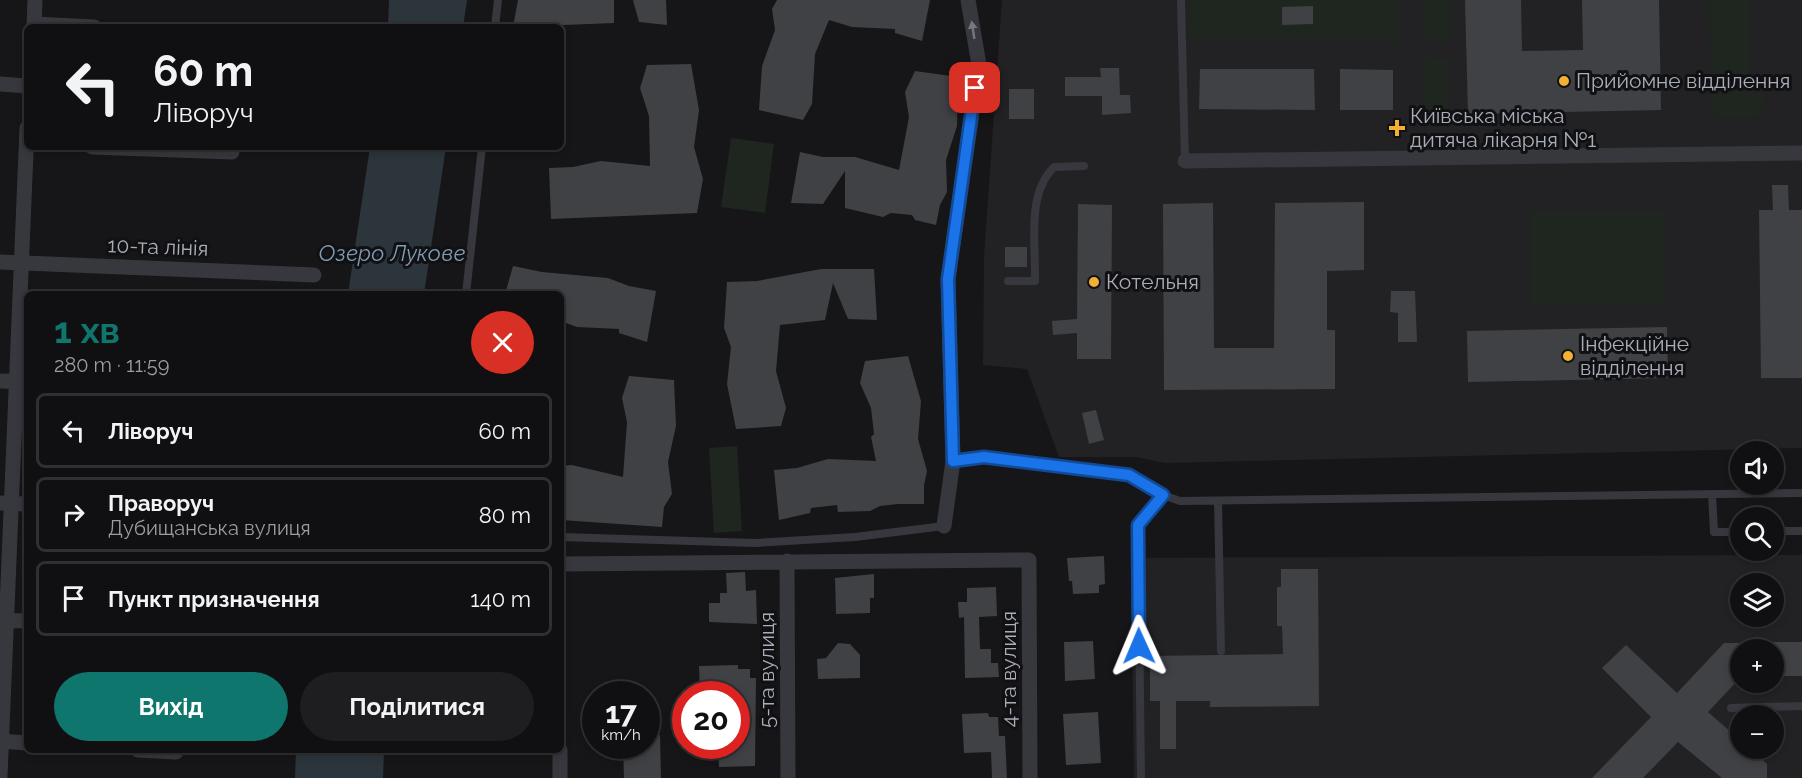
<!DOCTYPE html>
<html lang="uk">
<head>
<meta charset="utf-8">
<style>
	body { margin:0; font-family:Raleway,sans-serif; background:#1e1e20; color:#f1f3f6; height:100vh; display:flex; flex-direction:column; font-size:22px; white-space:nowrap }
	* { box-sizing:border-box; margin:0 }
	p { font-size:20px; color:#9c9d9f }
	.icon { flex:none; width:33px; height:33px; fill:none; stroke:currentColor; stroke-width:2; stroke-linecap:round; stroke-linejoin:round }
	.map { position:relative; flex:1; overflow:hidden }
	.details { position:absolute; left:24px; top:291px; width:540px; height:462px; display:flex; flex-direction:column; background:#101012; border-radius:9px; box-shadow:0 3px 9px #0003,0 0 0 2px #303032 }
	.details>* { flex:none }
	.guide { position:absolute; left:24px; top:24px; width:540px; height:126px; border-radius:9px; box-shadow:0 3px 9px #0003,0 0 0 2px #303032; background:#101012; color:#f1f3f6; overflow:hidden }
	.buttons { position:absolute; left:1730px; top:441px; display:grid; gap:12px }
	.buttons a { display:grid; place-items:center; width:54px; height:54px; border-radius:50%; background:#101012; box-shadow:0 3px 9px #0003,0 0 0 2px #303032; font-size:30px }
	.speed { position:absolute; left:582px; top:681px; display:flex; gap:12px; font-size:30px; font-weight:700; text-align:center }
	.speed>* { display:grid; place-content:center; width:78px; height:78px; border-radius:50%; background:#101012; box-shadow:0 3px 9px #0003,0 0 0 2px #303032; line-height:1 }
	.speed small { font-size:15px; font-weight:400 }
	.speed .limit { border:9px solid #d22; background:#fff; color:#111 }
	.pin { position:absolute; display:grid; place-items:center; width:51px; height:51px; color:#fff; margin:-26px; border-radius:12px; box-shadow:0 3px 9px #0006 }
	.me { position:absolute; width:66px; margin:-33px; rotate:359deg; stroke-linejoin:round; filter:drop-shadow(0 0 4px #0008) }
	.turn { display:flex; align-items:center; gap:21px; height:126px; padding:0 30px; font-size:27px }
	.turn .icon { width:78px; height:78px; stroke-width:2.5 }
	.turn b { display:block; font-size:42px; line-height:51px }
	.round { display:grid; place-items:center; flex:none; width:63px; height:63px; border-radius:32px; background:#1e1e20 }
	.head { display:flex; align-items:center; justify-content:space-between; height:102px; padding:0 30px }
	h1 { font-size:36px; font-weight:700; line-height:45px; color:#0f766e }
	.primary-button { display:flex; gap:12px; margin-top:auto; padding:12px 30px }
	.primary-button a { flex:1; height:69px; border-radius:36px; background:#0f766e; color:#fff; font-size:24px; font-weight:700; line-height:69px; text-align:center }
	.primary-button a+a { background:#1e1e20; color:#f1f3f6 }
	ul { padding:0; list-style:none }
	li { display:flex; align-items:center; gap:18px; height:75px; margin:0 12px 9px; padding:0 18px; border:3px solid #303032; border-radius:9px }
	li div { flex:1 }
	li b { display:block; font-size:22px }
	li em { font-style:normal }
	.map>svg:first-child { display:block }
</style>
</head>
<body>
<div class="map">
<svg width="1802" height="778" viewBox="0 0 1802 778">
	<rect width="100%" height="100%" fill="#161618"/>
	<!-- built -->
	<path fill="#222225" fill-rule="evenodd" d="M1002,0H1802V448L1165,463L1136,457H1059L1027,369L983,365L984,256Z
		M1802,555V778H1134L1131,558ZM1740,584H1773V616H1740ZM1740,650H1773V682H1740ZM1740,716H1773V748H1740Z"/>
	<!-- green -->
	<path fill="#1e261f" d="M1189,0H1398V40H1189Z
		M1424,0H1449V40H1424Z
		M1709,0H1749L1750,95H1763V110L1758,117C1742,117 1718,124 1711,106Z
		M1424,59H1448L1449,112H1425Z
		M731,138L774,144L765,213L721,207Z
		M1531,211H1664V306H1531Z
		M737,446L742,531L714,533L709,448Z"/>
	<!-- water -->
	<path fill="#2c353c" d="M389,0H467L463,27H388Z
		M370,147H446L424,294H348Z
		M296,750H384L383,778H295Z"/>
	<!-- building -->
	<path fill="#404145" d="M518,0H614V23L513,27Z
		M633,0H666L667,25L639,22Z
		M777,0H930L922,41L895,33V29L852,27L829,20L815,54L812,104L803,120L759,110L762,66L775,30L772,9Z
		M1465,0H1521L1522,51L1583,50L1582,0H1659L1661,110L1468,114Z
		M1313,6V24L1282,25V7Z
		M691,64L699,110L694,147L703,179L697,213L551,219L549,168L573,167L601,161L650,166L649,116L640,88L647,65Z
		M1100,68H1119L1120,95H1130L1131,113L1102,115V96H1065V77H1101Z
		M1200,69H1314L1315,110L1199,109Z
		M1340,69L1393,70V110H1340Z
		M915,71L958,77L957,126L946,160L947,192L940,205L936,225L915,220L912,215L891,213L883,217L845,208V171L823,204L791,203L800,152L823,157H855L899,170L909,117L905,92Z
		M1009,89H1034V119H1009Z
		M1772,185H1788L1789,210H1802V378H1761L1759,210H1773Z
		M1364,202V270L1327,271V330H1335V389L1164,390L1163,204L1213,203L1214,348H1274L1275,203Z
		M1078,204L1112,205L1111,359H1077V333L1053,335L1052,321L1077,319Z
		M1005,247H1027V267H1005Z
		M513,266L542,272L608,278L629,286L656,291L647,342L619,333V329L577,327L566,323V317L561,316V294H505Z
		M821,269H874L877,320L848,319L833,283L825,320L780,325L776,371L786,408L781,426L736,429L727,384L731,347L724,328L727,282L757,281Z
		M1391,291H1415L1417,342H1398V313L1390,312Z
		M1667,327L1668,378L1468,382L1467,331Z
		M908,356L921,401L918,439L927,471L924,485V504H898L880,506L870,511L838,512L837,505L811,508L810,513L779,520L774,470L797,468L828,459L876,461L871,437L874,434L871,408L860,383L865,361Z
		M629,376L674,380L676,426L668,462L672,494L664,507L662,527L561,520V466L572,465L623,477L627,422L622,398Z
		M1096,410L1104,440L1089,444L1082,413Z
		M1104,556L1105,584L1099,585V593L1073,594L1072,581H1069L1067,558Z
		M1281,569H1318L1319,706L1210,707V701H1176V749H1160V701H1150V656L1283,654L1282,626H1277V587H1281Z
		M745,572L746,591L756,590L757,624L709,622V603H720V593H727L726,573Z
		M874,574V598H870V613L836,614L835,578Z
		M996,587L997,616L979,617L980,649H991V663H998L999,677L965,678L964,617L959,618L958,602H967V588Z
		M1093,641L1095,679L1065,681L1064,642Z
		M1773,642H1802V676H1773Z
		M838,643L850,644L860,655V678L818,679L817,659L826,658Z
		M1724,643H1740V678L1708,712L1740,740V748H1750L1767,764V778H1722L1678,742L1643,778H1592L1651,717L1602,668L1626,645L1677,693Z
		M738,665V669H750V678H756L755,766L719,767L718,746H736V694H700L699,666Z
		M1098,712L1101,763L1066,765L1063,714Z
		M988,713L989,717H998L999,736H1005L1007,778H992L991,752L964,753L962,714Z
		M646,735H660L661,778H624L623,746H646Z"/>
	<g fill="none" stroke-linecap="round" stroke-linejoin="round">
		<!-- lane -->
		<path stroke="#37383d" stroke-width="8" d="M1181,0L1185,161
			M495,27L498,0
			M1008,281H1035C1036,244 1026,195 1054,167L1084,166
			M466,294L482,147
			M953,461L984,457L1129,475L1163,495L1180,501L1802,493
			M1712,494L1714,532H1740
			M1218,501L1221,651
			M1773,531H1802
			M561,537L755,543L855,537L944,526
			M1731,708L1802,706
			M1141,778L1138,525L1163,495"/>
		<!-- street -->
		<path stroke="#37383d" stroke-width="15" d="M34,24L94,27
			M34,27L35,0
			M0,84L27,86
			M92,147L232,152
			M1185,161L1802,153
			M0,262L314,275
			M0,381L27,382
			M0,503L27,504
			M944,526L953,461L948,279L979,65L968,0
			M787,561L788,778
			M561,564L1029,560L1030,778
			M0,620L27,621
			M0,741L27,743
			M138,750L176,752
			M560,750V778
			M0,776L27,128"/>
	</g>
	<!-- one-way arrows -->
	<defs><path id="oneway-solid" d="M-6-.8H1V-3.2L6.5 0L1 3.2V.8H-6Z" transform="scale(1.5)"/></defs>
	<use fill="#757881" href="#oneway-solid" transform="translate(973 30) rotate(-99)"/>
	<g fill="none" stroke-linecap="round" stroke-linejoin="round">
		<defs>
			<path id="route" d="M975,88L948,279L953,461L984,457L1129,475L1163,495L1138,525L1139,646"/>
		</defs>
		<!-- route casing -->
		<use href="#route" stroke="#114b97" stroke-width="15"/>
		<!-- route -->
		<use href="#route" stroke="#1a73e8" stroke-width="10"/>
	</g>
	<!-- markers -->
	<g fill="#f2b134" stroke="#111113" stroke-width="2">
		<circle cx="1564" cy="81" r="6"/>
		<path d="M1394 119h6v6h6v6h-6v6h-6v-6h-6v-6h6z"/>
		<circle cx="1094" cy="282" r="6"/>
		<circle cx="1568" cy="356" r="6"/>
	</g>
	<g text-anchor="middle" stroke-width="6" stroke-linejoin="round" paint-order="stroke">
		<!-- poi labels -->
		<g font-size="21" fill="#a8adb8" stroke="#111113" text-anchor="start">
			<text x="1576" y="88">Прийомне відділення</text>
			<text x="1410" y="123">Київська міська<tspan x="1410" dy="24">дитяча лікарня №1</tspan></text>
			<text x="1106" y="289">Котельня</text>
			<text x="1580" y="351">Інфекційне<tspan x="1580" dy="24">відділення</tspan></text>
		</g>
		<!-- street labels -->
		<g font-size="21" fill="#a8adb8" stroke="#111113">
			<text transform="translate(158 247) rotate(2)" y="7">10-та лінія</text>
			<text transform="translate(1009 669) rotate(-90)" y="7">4-та вулиця</text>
			<text transform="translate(767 670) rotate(-90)" y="7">5-та вулиця</text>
		</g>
		<!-- water labels -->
		<g font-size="22" font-style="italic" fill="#7f9bb3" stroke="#111113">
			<text x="392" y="261">Озеро Лукове</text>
		</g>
	</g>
</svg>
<div class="buttons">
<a><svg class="icon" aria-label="sound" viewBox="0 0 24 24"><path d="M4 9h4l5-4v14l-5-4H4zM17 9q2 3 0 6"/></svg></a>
<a><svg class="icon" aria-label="search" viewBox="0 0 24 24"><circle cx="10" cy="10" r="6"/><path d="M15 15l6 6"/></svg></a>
<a><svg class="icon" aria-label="layers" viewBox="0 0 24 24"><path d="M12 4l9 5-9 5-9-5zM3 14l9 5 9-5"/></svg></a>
<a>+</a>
<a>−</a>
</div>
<div class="speed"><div>17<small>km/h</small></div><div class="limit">20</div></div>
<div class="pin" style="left:975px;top:88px;background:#d93025"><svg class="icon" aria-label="arrive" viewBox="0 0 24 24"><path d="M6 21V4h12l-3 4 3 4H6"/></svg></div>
<svg class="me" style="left:1139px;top:646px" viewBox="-20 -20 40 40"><path d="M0-17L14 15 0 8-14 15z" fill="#1a73e8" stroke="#fff" stroke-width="4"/></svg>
<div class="guide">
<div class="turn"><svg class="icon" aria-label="left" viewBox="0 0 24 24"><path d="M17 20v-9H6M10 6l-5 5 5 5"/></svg><div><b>60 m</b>Ліворуч</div></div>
</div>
<section class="details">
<div class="head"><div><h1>1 хв</h1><p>280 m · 11:59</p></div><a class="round" style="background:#d93025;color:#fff"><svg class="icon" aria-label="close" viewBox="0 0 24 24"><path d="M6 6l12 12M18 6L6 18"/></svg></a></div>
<ul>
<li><svg class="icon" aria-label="left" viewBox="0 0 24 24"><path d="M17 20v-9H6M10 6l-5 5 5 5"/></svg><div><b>Ліворуч</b></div><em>60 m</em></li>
<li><svg class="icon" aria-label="right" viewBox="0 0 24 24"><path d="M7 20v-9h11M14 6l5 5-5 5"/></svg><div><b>Праворуч</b><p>Дубищанська вулиця</p></div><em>80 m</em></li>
<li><svg class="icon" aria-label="arrive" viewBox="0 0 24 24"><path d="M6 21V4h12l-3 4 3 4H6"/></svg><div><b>Пункт призначення</b></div><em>140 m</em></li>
</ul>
<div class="primary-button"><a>Вихід</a><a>Поділитися</a></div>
</section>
</div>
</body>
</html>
